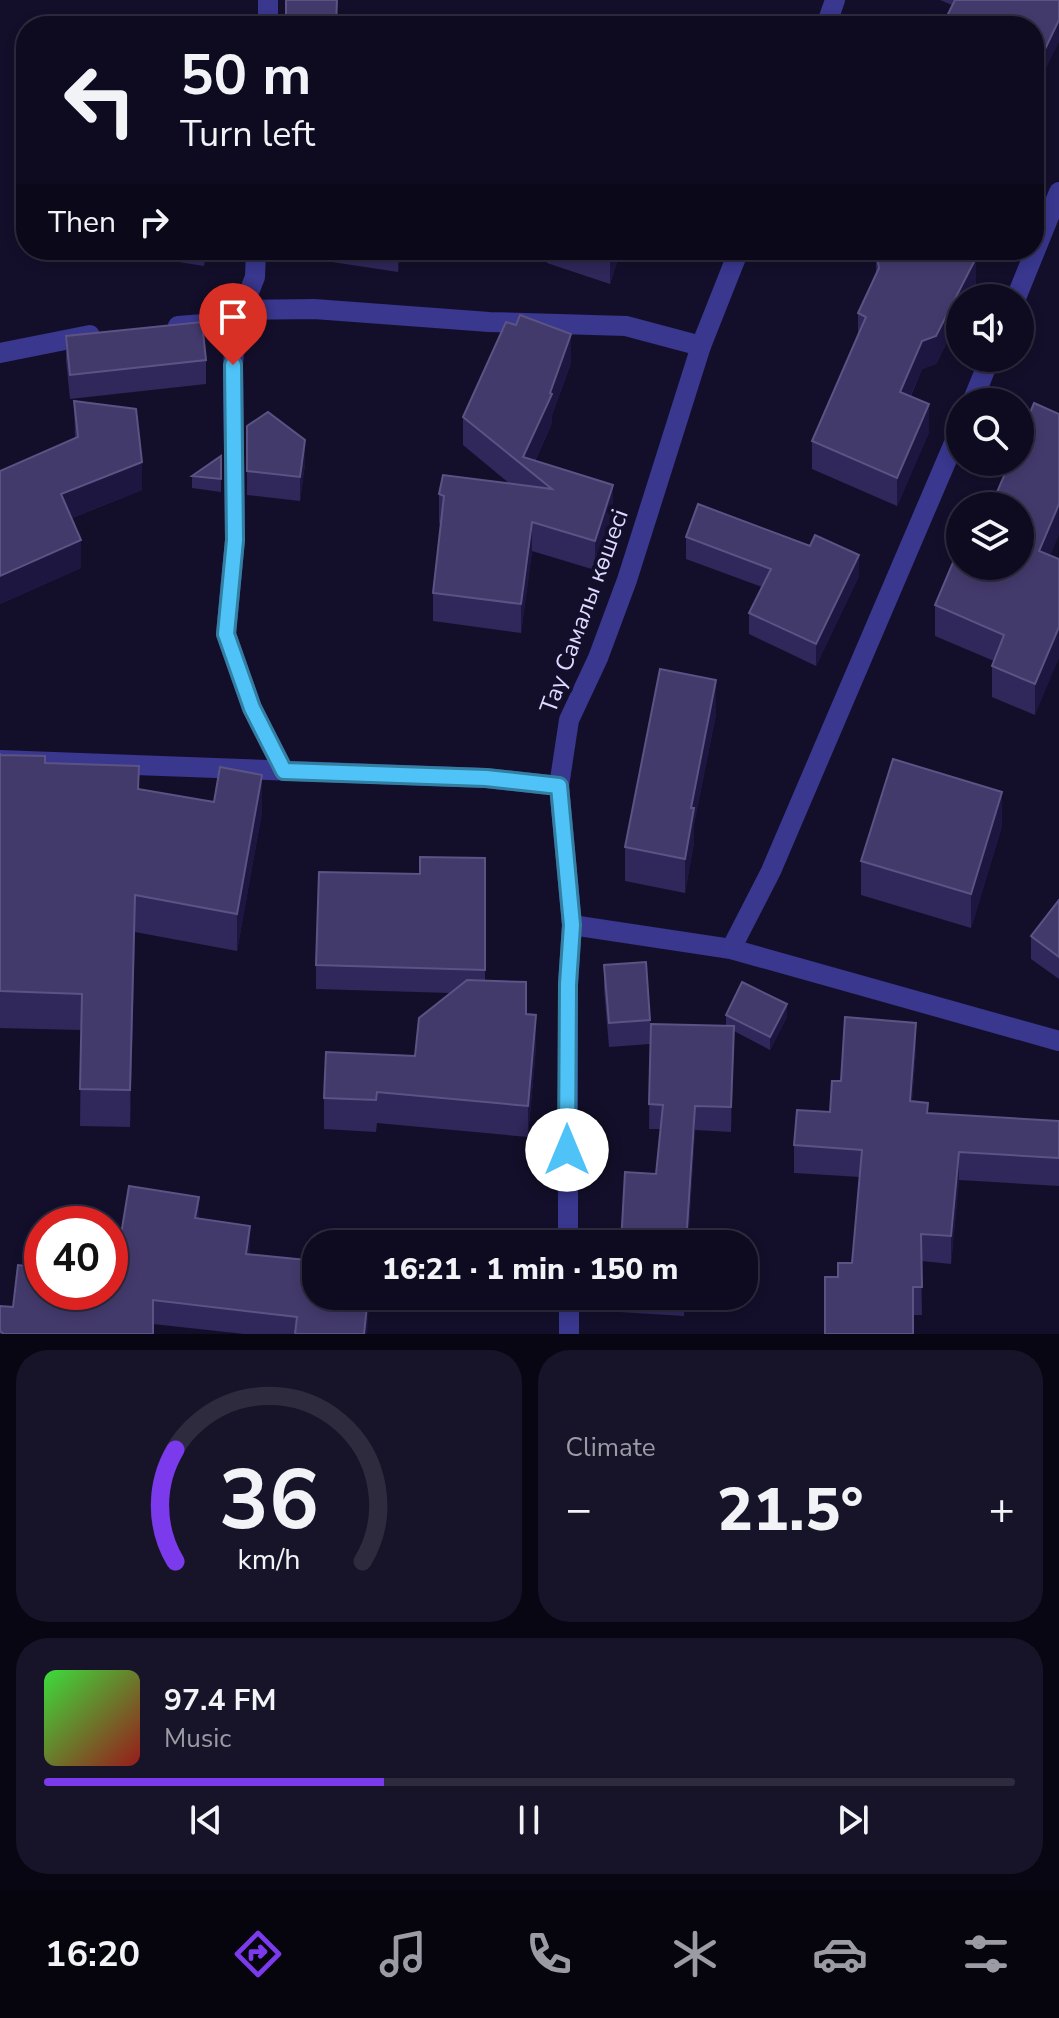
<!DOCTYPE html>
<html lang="en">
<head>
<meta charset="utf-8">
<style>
  body { margin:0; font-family:"Nunito Sans",sans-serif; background:#171429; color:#f1f3f6; height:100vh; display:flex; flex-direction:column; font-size:30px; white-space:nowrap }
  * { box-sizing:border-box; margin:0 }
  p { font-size:26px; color:#9b9ba5 }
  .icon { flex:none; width:44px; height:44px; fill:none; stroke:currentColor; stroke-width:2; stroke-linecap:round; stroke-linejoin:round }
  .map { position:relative; height:1334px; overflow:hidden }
  .sheet { display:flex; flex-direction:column; gap:16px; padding:16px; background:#080612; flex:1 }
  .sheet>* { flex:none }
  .top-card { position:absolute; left:16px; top:16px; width:1028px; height:244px; border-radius:32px; box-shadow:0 4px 12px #0003,0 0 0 2px #2e2b3e; background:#0e0b20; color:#f1f3f6; overflow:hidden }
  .buttons { position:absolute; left:946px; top:284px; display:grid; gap:16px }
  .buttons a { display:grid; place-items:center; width:88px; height:88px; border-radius:50%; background:#0e0b20; box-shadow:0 4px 12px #0003,0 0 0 2px #2e2b3e; font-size:40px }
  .speed { position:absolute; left:24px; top:1206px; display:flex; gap:16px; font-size:40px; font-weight:700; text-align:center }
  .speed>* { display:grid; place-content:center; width:104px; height:104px; border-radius:50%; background:#0e0b20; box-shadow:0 4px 12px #0003,0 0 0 2px #2e2b3e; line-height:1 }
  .speed .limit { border:12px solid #d22; background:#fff; color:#111 }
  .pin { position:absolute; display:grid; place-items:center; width:68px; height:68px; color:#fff; margin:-82px -34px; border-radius:50% 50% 50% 0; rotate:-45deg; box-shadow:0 0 8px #0007 }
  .pin .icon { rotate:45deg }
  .me { position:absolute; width:88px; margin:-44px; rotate:0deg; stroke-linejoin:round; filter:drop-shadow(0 0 6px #0008) }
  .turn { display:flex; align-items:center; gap:28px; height:168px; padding:0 32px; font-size:36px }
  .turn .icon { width:104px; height:104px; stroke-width:2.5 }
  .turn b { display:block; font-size:56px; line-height:68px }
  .then { display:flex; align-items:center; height:76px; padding:0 32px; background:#0003; gap:16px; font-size:30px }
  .big { font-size:60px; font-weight:800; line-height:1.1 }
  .sheet .card { flex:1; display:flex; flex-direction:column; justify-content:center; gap:12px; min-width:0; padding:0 28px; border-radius:32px; background:#171429 }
  .sheet .dial { align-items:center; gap:0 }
  .dial svg { height:208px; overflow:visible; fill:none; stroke:#2e2b3e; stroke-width:7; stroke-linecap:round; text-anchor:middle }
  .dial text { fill:#f1f3f6; stroke:none }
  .song { display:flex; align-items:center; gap:24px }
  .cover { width:96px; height:96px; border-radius:12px; background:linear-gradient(135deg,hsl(120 70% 55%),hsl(0 70% 35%)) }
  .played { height:8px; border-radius:4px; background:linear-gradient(90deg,#7c3aed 35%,#2e2b3e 35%) }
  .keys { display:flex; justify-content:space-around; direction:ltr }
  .heat { display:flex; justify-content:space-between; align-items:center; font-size:44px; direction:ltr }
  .sheet .tiles { flex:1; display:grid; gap:16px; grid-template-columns:1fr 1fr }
  .card:last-child { grid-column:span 2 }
  .trip { position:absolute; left:302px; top:1230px; width:456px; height:80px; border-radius:32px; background:#0e0b20; box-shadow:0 4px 12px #0003,0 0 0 2px #2e2b3e; font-weight:800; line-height:80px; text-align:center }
  .tab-bar { display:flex; height:128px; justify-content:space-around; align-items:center; background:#06040d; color:#9b9ba5 }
  .tab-bar .icon { width:56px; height:56px }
  .tab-bar .active { color:#7c3aed }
  .tab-bar b { font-size:36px; color:#f1f3f6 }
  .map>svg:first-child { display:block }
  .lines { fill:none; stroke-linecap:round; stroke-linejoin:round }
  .minor { stroke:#39378e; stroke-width:20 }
  .wall { fill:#30275a }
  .shaded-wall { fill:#1d1640 }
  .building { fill:#433a6c; stroke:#5b5383; stroke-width:2 }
  .route-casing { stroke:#337fa1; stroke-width:20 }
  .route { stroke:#4fc3f7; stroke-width:14 }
  .labels { text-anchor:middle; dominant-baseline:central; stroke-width:8; stroke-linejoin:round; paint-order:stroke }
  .street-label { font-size:24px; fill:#ddd9ff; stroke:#130f2b }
</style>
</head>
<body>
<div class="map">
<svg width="1059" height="1334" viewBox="0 0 1059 1334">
  <rect width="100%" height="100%" fill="#130f2b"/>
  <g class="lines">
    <!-- minor -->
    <g class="minor">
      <path d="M268 26V0"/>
      <path d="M826 26 835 0"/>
      <path d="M1016 298 1059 192"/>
      <path d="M178 326 204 324 242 310 255 277 256 250"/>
      <path d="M0 353 90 335"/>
      <path d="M972 402 990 358"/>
      <path d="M0 760 486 778 559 786"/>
      <path d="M284 771 252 708 226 634 235 540 233 365 236 325 242 310 314 309 489 322 626 326 701 346"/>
      <path d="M572 925 731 949 1059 1041"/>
      <path d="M731 949 771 871 960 429"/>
      <path d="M568 1244V984L572 925 559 786 569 720 598 658 627 580 701 346 739 250"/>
      <path d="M569 1296V1334"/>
    </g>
  </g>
  <!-- wall -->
  <g class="wall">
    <path d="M940 0H1059L1034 26 952 5Z"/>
    <path d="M108 250H207L204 266 108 251Z"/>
    <path d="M299 250H401L398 272 299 257Z"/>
    <path d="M547 250H621L610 284 547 263Z"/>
    <path d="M876 250 976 286 960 298V317L936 364 922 369 911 396 929 432 897 506 812 469V441L858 335V313L876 274Z"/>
    <path d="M66 336 206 360V384L70 399 66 360Z"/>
    <path d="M571 363 552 415V423L535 461 613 514 595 570 532 551 521 633 433 621V593L441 524 439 523V494L510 484 463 445V417Z"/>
    <path d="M74 401 142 490 72 518 81 568 0 604V471L75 438Z"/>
    <path d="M247 426 305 464 300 501 247 495Z"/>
    <path d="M221 456V492L192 488V476Z"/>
    <path d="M686 537 810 546 859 576 816 666 749 634V613L762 587 686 559Z"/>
    <path d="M1050 556 1035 715 992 697V666L994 661 935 636V605Z"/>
    <path d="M716 714 694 824V842L685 893 625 881V847Z"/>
    <path d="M0 753V755L45 763 139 789 262 812 237 951 135 932 130 1127 80 1126 81 1030 0 1028Z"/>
    <path d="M1002 826 971 928 861 895V861Z"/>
    <path d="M485 858V980L526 1014 536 1047 528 1137 377 1123 376 1132 324 1129V1098L415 1056 450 993 316 989V965L420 874Z"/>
    <path d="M1059 900V979L1031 959V936Z"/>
    <path d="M604 965 650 1020V1044L726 1026V1015L787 1017 770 1050 734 1031 731 1132 695 1130 688 1244H621L656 1174 661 1129H649L650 1044 609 1047 604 989Z"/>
    <path d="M916 1050 912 1101 928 1113 1059 1121V1186L959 1180 951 1264 921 1261 922 1315H913L838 1277 852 1263 860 1177 794 1173V1145L830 1112 841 1081Z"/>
    <path d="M199 1219 250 1249 249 1255 367 1334H244L153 1324V1334H0V1306L13 1307 114 1277Z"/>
    <path d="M619 1296H685L684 1316 619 1312Z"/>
  </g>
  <!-- shaded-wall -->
  <g class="shaded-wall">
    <path d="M1059 20V42L1034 93V72Z"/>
    <path d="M398 250H401L398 272Z"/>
    <path d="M613 250H621L610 284V260Z"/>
    <path d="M976 258V286L970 298H960V317L936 364 922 369 900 420V392L922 341Z"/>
    <path d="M571 334V363L552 415V423L530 471 523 457 550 393Z"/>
    <path d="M929 404V432L897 506V478Z"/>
    <path d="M305 440V464L300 501V477Z"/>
    <path d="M142 462V490L61 522V494Z"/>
    <path d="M613 485V514L595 570V541Z"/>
    <path d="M1059 504V535L1039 582V551Z"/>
    <path d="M532 522V551L521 633V604Z"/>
    <path d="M81 540V568L0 604V576Z"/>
    <path d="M859 555V576L816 666V644Z"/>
    <path d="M1059 627V658L1035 715V684Z"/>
    <path d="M716 680V714L694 824V842L685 893V859L691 808Z"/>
    <path d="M262 775V812L237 951V914Z"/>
    <path d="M1002 792V826L971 928V894Z"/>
    <path d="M135 895V932L130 1127V1090Z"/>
    <path d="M787 1004V1017L770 1050V1037Z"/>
    <path d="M536 1015V1047L528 1137V1106Z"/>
    <path d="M916 1023V1050L910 1129V1101Z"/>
    <path d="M734 1026V1050L731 1132V1107Z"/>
    <path d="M695 1106V1130L688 1244H686Z"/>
    <path d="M959 1152V1180L951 1264V1236Z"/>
    <path d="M199 1197V1220L195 1218Z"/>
    <path d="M250 1226V1249L246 1277V1254Z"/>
    <path d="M368 1296H370L367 1334H364Z"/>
  </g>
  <!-- building -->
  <g class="building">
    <path d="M286 0H337L336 26H286Z"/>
    <path d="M955 0H1059V20L1034 72V26H942Z"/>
    <path d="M581 250H613L610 260Z"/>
    <path d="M876 250H960L976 258 936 336 922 341 900 392 929 404 897 478 812 441 866 317 858 313 879 268Z"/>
    <path d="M520 315 571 334 550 393 552 394 523 457 613 485 595 541 532 522 521 604 433 593 444 496 439 494 443 475 552 489 463 417 506 322 516 325Z"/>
    <path d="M202 322 206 360 70 375 66 336Z"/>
    <path d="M74 401 136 409 142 462 61 494 81 540 0 576V471L78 437Z"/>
    <path d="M1034 403 1059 414V504L1039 551 1059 559V627L1035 684 992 666 1004 635 935 605 960 546V566H1020V506H991L1010 462H1020V437Z"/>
    <path d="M268 412 305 440 300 477 247 471V426Z"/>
    <path d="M221 456V479L192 476Z"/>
    <path d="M698 504 810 546 815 535 859 555 816 644 749 613 771 569 686 537Z"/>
    <path d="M660 669 716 680 691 808H694L685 859 625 847Z"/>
    <path d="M0 753V755L45 756V763L139 766 138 789 214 802 220 767 262 775 237 914 135 895 130 1090 80 1089 82 994 0 991Z"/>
    <path d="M893 759 1002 792 971 894 861 861Z"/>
    <path d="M420 857 485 858V970L316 965 319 872 420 874Z"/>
    <path d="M1059 900V957L1031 936Z"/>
    <path d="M646 962 650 1020 609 1023 604 965Z"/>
    <path d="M467 980 526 982V1014L536 1015 528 1106 377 1092 376 1100 324 1098 326 1052 415 1056 419 1018Z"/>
    <path d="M742 982 787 1004 770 1037 726 1015Z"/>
    <path d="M845 1017 916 1023 910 1101 928 1103 927 1113 1059 1121V1158L959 1152 951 1236 921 1234 922 1287H913V1334H825V1277H838V1263H852L862 1150 794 1145 797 1110 830 1112 832 1081H841Z"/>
    <path d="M651 1024 734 1026 731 1107 695 1106 686 1244H621L625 1172 656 1174 663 1105 649 1104Z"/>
    <path d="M129 1186 199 1197 195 1218 250 1226 246 1254 316 1261V1296H368L364 1334H295L297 1317 153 1300V1334H4L0 1331V1306L13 1307 18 1265 42 1268V1292H110V1277H114Z"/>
  </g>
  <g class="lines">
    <!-- route casing -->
    <g class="route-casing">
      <path id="route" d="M233 365 235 540 226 634 252 708 284 771 486 778 559 786 572 925 568 984 567 1150"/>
    </g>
    <!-- route -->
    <use href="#route" class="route"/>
  </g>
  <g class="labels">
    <!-- street labels -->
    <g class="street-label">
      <text transform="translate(584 611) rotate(-70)">Тау Самалы көшесі</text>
    </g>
  </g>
</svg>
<div class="buttons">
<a><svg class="icon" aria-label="sound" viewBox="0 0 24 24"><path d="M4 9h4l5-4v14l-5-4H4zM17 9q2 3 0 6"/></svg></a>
<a><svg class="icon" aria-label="search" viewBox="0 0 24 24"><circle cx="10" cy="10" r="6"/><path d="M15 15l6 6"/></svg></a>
<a><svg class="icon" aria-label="layers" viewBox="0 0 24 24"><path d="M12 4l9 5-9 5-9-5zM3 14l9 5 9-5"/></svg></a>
</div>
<div class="speed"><div class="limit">40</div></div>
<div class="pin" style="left:233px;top:365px;background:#d93025"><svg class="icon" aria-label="arrive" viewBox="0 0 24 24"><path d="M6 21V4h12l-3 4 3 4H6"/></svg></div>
<svg class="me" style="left:567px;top:1150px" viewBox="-20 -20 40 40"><circle r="19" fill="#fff"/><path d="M0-13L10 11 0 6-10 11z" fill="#4fc3f7"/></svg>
<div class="trip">16:21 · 1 min · 150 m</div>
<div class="top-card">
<div class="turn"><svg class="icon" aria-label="left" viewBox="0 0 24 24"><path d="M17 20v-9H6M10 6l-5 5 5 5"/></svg><div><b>50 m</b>Turn left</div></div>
<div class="then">Then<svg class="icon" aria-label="right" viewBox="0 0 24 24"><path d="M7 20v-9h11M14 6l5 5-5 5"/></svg></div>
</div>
</div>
<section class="sheet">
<div class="tiles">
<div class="card dial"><svg viewBox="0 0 100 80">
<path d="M14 69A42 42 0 1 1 86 69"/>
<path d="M14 69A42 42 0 0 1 14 26" stroke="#7c3aed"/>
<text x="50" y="56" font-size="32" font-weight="700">36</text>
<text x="50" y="72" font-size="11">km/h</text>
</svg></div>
<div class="card"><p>Climate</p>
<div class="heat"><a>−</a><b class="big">21.5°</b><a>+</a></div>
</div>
<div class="card">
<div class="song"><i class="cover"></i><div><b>97.4 FM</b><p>Music</p></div></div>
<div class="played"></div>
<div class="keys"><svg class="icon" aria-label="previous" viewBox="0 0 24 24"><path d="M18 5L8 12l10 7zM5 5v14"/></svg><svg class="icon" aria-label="pause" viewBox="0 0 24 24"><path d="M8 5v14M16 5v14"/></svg><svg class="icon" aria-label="next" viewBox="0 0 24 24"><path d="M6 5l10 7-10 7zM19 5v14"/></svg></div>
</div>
</div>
</section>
<nav class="tab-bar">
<b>16:20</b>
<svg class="icon active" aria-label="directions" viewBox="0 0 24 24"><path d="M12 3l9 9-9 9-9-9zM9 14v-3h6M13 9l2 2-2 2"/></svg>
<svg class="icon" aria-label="music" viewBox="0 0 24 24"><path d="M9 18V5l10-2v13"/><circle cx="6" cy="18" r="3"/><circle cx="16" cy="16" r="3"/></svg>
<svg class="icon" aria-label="phone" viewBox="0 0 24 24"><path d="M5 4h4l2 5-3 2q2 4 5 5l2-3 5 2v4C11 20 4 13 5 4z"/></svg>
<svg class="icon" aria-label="climate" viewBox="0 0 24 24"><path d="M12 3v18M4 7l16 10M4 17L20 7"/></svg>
<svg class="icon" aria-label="car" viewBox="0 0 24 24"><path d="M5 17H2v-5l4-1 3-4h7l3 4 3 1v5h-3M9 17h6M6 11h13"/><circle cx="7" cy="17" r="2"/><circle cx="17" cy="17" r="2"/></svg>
<svg class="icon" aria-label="filters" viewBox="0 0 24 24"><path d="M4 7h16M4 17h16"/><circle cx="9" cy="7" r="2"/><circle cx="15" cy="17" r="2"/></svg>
</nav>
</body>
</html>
